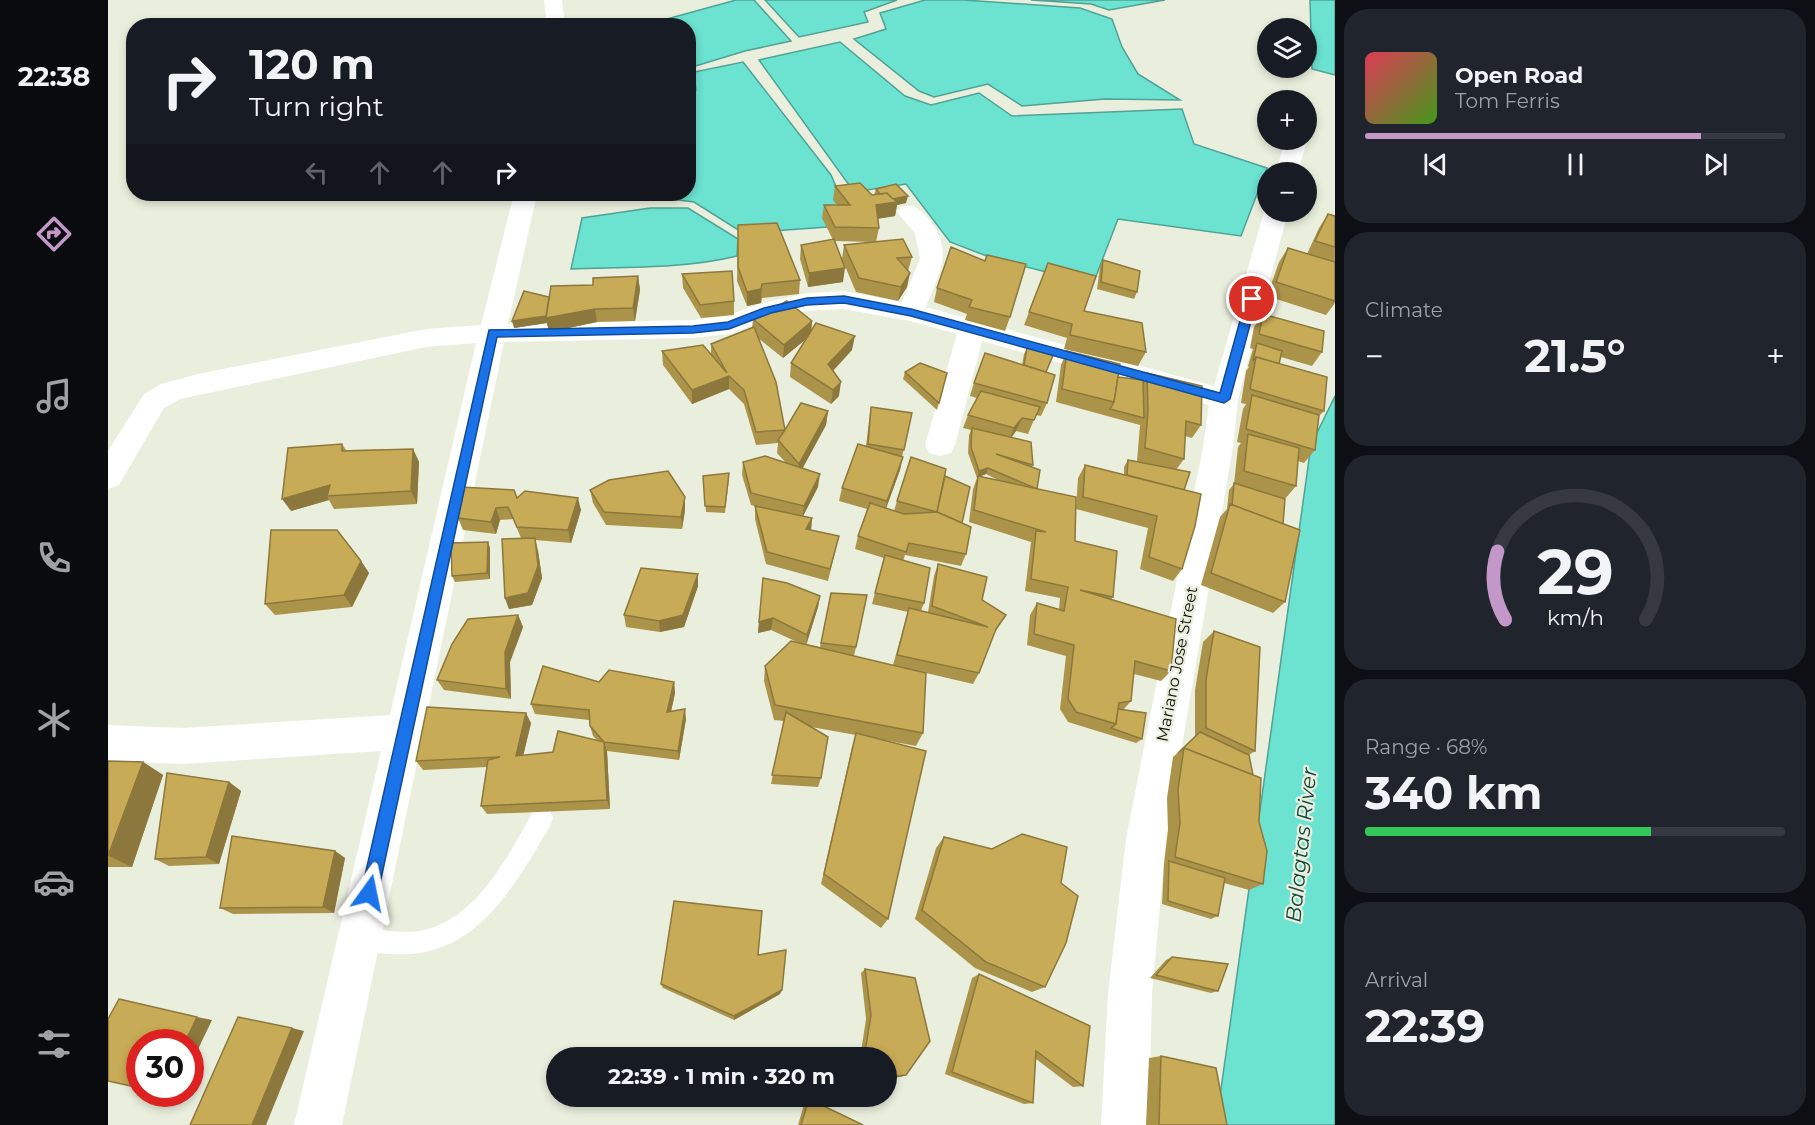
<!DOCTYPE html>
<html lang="en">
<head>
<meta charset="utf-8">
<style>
  body { margin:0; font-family:Montserrat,sans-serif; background:#20242c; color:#f1f3f6; height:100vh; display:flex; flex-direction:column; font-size:22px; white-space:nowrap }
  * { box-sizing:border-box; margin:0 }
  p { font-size:20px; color:#9ea1a6 }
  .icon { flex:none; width:33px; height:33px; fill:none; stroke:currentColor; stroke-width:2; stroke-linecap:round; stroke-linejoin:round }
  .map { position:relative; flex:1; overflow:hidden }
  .sheet { display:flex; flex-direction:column; gap:9px; padding:9px; background:#0d0f14; width:480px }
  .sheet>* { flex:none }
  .hud { position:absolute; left:18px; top:18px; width:570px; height:183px; border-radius:24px; box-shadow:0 3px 9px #0003; background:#171b24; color:#f1f3f6; overflow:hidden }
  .tools { position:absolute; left:1149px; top:18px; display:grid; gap:12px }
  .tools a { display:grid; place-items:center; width:60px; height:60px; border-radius:50%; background:#171b24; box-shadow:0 3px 9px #0003; font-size:30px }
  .speed { position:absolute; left:18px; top:1029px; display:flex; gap:12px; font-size:30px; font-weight:700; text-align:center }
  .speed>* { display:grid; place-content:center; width:78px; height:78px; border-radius:50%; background:#171b24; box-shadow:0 3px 9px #0003; line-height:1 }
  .speed .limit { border:9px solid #d22; background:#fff; color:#111 }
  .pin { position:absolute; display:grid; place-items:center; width:51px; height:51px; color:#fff; margin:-26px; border:3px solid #fff; border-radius:50%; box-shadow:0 2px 6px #0007 }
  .me { position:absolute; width:66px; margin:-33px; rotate:12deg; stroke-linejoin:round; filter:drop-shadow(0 0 4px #0008) }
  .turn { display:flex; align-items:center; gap:21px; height:126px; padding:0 24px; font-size:27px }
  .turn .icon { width:78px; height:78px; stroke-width:2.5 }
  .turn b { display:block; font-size:42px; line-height:51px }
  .lanes { display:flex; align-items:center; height:57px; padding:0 24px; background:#0003; justify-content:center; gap:30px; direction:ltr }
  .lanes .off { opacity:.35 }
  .big { font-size:45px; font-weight:700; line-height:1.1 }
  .sheet .card { flex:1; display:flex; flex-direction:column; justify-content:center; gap:9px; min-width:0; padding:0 21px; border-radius:24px; background:#20242c }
  .sheet .dial { align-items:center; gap:0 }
  .dial svg { height:156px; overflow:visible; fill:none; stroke:#363941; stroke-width:7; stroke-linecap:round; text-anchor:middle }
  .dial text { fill:#f1f3f6; stroke:none }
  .song { display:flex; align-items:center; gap:18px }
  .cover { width:72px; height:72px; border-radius:9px; background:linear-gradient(135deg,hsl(350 70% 55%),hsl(100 70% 35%)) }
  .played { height:6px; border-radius:3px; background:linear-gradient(90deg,#c397c7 80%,#363941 80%) }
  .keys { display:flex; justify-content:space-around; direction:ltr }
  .heat { display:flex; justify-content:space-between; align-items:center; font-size:33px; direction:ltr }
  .charge { height:9px; border-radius:4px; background:linear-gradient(90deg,#34c759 68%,#363941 0) }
  .trip { position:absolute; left:438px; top:1047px; width:351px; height:60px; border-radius:30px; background:#171b24; box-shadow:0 3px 9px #0003; font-weight:700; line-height:60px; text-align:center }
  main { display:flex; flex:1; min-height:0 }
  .tabs { display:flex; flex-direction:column; width:108px; justify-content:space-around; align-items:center; background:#090b0e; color:#9ea1a6 }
  .tabs .icon { width:42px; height:42px }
  .tabs .current { color:#c397c7 }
  .tabs b { font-size:27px; color:#f1f3f6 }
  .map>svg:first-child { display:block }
  .water { fill:#6ce2d1; stroke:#4fa295; stroke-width:1.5 }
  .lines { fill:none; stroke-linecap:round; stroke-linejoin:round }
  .service { fill:#fff; fill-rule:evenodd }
  .minor { fill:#fff; fill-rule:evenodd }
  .wall { fill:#ac934a; fill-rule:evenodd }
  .shaded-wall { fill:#8c783c }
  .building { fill:#c8ab56; stroke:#8c783c; stroke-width:1.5 }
  .route { fill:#1a73e8; stroke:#114b97; stroke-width:1.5 }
  .labels { text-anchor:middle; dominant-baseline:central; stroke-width:4.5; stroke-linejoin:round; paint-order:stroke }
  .street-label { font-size:16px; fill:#0c0e08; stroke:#eaefdd }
  .near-water-label { font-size:21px; font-style:italic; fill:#124740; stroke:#eaefdd }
</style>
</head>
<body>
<main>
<nav class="tabs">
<b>22:38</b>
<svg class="icon current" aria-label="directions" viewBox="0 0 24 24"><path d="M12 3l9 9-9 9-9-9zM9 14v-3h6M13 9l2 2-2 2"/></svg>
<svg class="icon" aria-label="music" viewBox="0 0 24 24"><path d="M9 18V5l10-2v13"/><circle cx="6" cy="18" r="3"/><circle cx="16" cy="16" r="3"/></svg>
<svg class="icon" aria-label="phone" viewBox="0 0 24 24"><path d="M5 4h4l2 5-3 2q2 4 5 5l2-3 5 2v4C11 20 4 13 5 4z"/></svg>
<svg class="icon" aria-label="climate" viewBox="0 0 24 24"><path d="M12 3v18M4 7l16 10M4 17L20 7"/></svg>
<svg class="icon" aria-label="car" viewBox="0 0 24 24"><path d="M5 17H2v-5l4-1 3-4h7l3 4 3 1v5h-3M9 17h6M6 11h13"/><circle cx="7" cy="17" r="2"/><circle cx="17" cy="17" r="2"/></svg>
<svg class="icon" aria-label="filters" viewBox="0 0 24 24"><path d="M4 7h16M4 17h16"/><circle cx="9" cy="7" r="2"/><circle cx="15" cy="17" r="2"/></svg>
</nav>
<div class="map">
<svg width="1227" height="1125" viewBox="0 0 1227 1125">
  <rect width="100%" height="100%" fill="#eaefdd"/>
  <!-- water -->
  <g class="water">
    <path d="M628 0H646L683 41 637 51 581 68 580 26 537 25Z"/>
    <path d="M657 0H789L756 12 760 22 691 37Z"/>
    <path d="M817 0H856L972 8 1004 19 1014 47 1030 74 1072 100 997 99 914 106 880 84 826 97 811 91 746 39 778 29 772 13Z"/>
    <path d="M923 0H1057L1001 10 983 4Z"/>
    <path d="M1202 0H1227V75L1204 69Z"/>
    <path d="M732 42 797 96 823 105 871 93 904 116 1074 109 1086 144 1159 168 1133 236 1010 219 985 284 884 258 842 242 798 184 746 192 651 60Z"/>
    <path d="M635 62 723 175 730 191 733 226 635 233 586 202 563 199 561 194H580V111L588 90 586 72Z"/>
    <path d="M542 208H580L630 239 629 256C576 269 517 267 463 269L474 218Z"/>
    <path d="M1227 396V1125H1108L1203 445Z"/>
  </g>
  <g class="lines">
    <!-- service -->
    <path class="service" d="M434 807 442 810 445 818 442 826C405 888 367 960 284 954 270 953 255 953 243 947L239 939 243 931 251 927C271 929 296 935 316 930 370 918 401 854 426 810Z"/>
    <!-- minor -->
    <g class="minor">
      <path d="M436 0H454L457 26H439Z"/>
      <path d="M1198 139 1199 140 1190 172H1168L1177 140Z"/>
      <path d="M406 194H429L400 324 585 320 618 316 651 304 699 293 736 291 794 302 812 259 807 233 789 212 793 207C804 204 809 207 817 215 848 249 832 270 818 307L1106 386 1156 212 1160 207V212H1180L1130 399 1125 447 1058 839 1044 994 1041 1125H993L1000 994 1018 839 1095 447 1101 405 874 341 847 445 843 453 832 456 821 453 817 445 849 334 802 321 736 309 699 311 666 317 622 334 585 338 396 342 234 1125H186L273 751 75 764 0 761V725L75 728 282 715 368 343 318 347 72 399 56 408 11 485 0 489V451L36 394 53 384 90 374 318 329 373 325Z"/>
    </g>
  </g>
  <!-- wall -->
  <g class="wall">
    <path d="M727 186 764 195H766L768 189 798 203 789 205 787 216 770 219 771 228 768 242 804 257 800 271 799 287 790 301 748 292 734 259 736 245 764 242 727 241 735 282 700 287 692 259 693 245 725 240 714 218 716 205H729L725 200Z"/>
    <path d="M1220 214 1227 216V303L1218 315 1159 296 1171 262 1180 248 1199 254 1211 228Z"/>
    <path d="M630 225 692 280 691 294 654 298 653 303 639 306 629 281Z"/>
    <path d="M843 247 902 317 897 331 857 320 859 314 826 302 829 288Z"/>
    <path d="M995 260 1029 292 1026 299 989 289 992 267Z"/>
    <path d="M940 263 976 311 1038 352 1030 366 956 349 959 338 916 325Z"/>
    <path d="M574 274 626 301V315L593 318 575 288Z"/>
    <path d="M530 276 532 290 527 321 489 322 441 332 439 323 406 328 441 297 485 285Z"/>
    <path d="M1155 314 1214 352 1204 366 1173 357 1171 364 1216 411 1211 416 1207 450 1196 463 1190 461 1188 486 1177 499 1175 524 1177 602 1165 613 1093 585 1112 517 1119 509 1121 490 1126 484 1130 447 1133 443 1129 442 1135 409 1138 404 1133 403 1138 371 1141 367 1140 366 1145 349 1142 348 1146 327Z"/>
    <path d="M645 319 704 321 703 330 744 350 725 371 731 396 723 404 682 377 683 363 698 339 675 358 650 338 677 430 720 411 718 425 694 468 710 487 695 516 704 518 703 530 731 536 720 581 658 564 647 519V506L643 505 634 475 635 462 678 463 669 453 670 443 648 445 636 404 621 389 584 404 555 365 554 351 603 354V344L644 328Z"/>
    <path d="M919 348 938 372 939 403 933 416 928 415 920 434 908 431 903 438 925 465 924 467 929 489 1005 597 1003 600 1063 671 1053 681 1026 674 1023 701 1016 709 1034 739 1028 743 960 722 952 709 958 656 919 645 922 615 929 603 951 609 952 598 917 591 923 542 861 522 865 489 869 478 860 453 861 435 863 430 855 428 860 415 869 398 862 396 866 383 914 365 916 354ZM878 474 892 481 872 476Z"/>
    <path d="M959 351 1010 377 1035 380 1039 373 1093 425 1084 438 1077 436 1076 459 1068 470 1076 490 1074 569 1065 581 1032 569 1040 528 968 509 970 478 977 465 1016 475V467L1020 460 1029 461 1032 425 948 402 953 365Z"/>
    <path d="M797 372 839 373 829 410 795 379Z"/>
    <path d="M763 407 804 413 794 457 792 470 778 508 786 511 789 501 837 476 854 523 858 554 853 566 797 555 795 561 816 603 813 611 820 612 826 576 830 564 874 600 898 615 886 634 871 673 865 684 818 673 815 733 808 746 776 740 780 919 773 928 713 884 744 747 748 735 703 727 713 778 710 787 663 784 676 721 666 720 656 681 657 666 689 642 663 630 650 633 655 578 712 596 710 607 698 644 712 647 723 593 748 647 746 656 785 665 800 612 764 604 776 558 747 549 750 536 759 509 731 501 734 488 758 446 761 421Z"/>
    <path d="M234 444 238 450 305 449 311 462 309 504 226 509 221 500 183 511Z"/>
    <path d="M595 476 621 479 617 513 598 512Z"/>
    <path d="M482 490 577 510 574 529 498 525 485 503Z"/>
    <path d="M409 498 473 510 463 543 427 540 430 551 434 578 424 605 401 609 397 598 413 538 405 519 392 520 388 534 355 530 350 518Z"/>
    <path d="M382 548V579L347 582 344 576Z"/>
    <path d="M253 561 261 573 244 607 167 615 157 604Z"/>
    <path d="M590 574V586L576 627 552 632 518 627 516 615Z"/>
    <path d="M410 615 415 627 402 662 403 699 336 690 329 680Z"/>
    <path d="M1106 631 1147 751 1141 755 1151 822 1155 884 1141 890 1116 883 1110 916 1103 919 1054 904 1056 864 1060 830 1059 798 1065 757 1087 737V690L1095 642Z"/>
    <path d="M491 682H566L567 693 563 711 578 719 571 760 499 751 502 809 379 814 373 806 379 767 315 770 308 761 423 723 415 756 445 752 489 740 485 736 482 726 481 720 427 714 423 704Z"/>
    <path d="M0 761 35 762 55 775 24 867H0Z"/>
    <path d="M121 782 133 791 111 864 61 866 47 859Z"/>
    <path d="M836 837 953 883 937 987 924 992 867 968 807 919 828 848Z"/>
    <path d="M227 851 237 858 226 913 125 914 112 908Z"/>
    <path d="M650 955 672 994 626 1020 555 988 553 984Z"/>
    <path d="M1064 957 1110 991 1103 993 1042 978 1058 960Z"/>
    <path d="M757 969 798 1075 793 1077 778 1078V1058H752L758 1019 753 973Z"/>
    <path d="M871 974 975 1086 965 1087 928 1059 925 1103 916 1104 837 1074 864 978Z"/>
    <path d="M1053 1056 1119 1125H1038L1041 1058Z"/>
    <path d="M701 1099 755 1125H690L697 1101Z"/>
  </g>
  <!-- shaded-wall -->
  <g class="shaded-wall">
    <path d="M800 196 798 203 789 205 787 216 766 219 768 205 778 200Z"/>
    <path d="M737 268 735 282 700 287 701 273Z"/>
    <path d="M802 273 799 287 790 301 793 287Z"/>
    <path d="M530 276 532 290 527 321 525 308Z"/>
    <path d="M654 284 653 303 639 306V292Z"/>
    <path d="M487 309 489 322 441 332 439 323 406 328 404 321Z"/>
    <path d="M704 321 703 335 675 358 676 345Z"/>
    <path d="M747 336 744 350 718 378 720 364Z"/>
    <path d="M621 376V389L584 404V390Z"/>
    <path d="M733 382 731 396 723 404 725 390Z"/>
    <path d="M720 411 718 425 690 477 691 464Z"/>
    <path d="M914 418 908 431 901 441 906 428Z"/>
    <path d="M305 449 311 462 309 504 303 491Z"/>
    <path d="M795 457 792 470 776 514 779 501Z"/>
    <path d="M880 468 878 474 869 478 871 471Z"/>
    <path d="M712 474 710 487 694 518 696 506Z"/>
    <path d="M222 485 219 496 221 500 183 511 174 499Z"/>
    <path d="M577 497V510L574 529 573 517Z"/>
    <path d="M470 498 473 510 463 543 460 530Z"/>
    <path d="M388 508 392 520 388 534 383 522Z"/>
    <path d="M704 518 703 530 698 529Z"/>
    <path d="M427 538 430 551 434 578 424 605 401 609 397 598Z"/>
    <path d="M380 542 382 548V579L379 573Z"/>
    <path d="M253 561 261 573 244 607 236 595Z"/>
    <path d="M590 574V586L576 627 552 632 551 621Z"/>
    <path d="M712 596 710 607 698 646 699 635Z"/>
    <path d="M410 615 415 627 402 662 403 699 398 689 397 652Z"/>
    <path d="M665 618 663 630 650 633 651 622Z"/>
    <path d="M566 682 567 693 561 721 559 712Z"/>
    <path d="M577 709 578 719 571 760 570 751Z"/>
    <path d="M418 713 423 723 413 765 408 756Z"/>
    <path d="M496 742 499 751 502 809 499 800Z"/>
    <path d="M35 762 55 775 24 867 1 856Z"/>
    <path d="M121 782 133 791 111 864 98 857Z"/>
    <path d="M227 851 237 858 226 913 215 907Z"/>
    <path d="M674 990 672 994 626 1020V1016Z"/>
    <path d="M89 1017 104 1020 82 1066V1042H77Z"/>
    <path d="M184 1028 196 1031 158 1125H144Z"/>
  </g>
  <!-- building -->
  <g class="building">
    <path d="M752 183 764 195 779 193 789 202 768 205 771 228 727 227 716 205H742L727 186Z"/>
    <path d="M788 184 800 196 785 199 779 193 772 194 768 189Z"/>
    <path d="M1220 214 1227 216V247L1207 241Z"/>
    <path d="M669 223 692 280 654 284 653 289 639 292 630 267V225Z"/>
    <path d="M726 239 737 268 701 273 693 245Z"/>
    <path d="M795 239 804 257 789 258 802 273 793 287 751 278 736 245Z"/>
    <path d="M843 247 877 261 879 255 918 264 902 317 861 307 864 300 829 288Z"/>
    <path d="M1180 248 1227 262V301L1168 282Z"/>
    <path d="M995 260 1032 271 1029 292 993 282Z"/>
    <path d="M940 263 988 276 976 311 1034 323 1038 352 962 335 964 324 921 312Z"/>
    <path d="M624 271 626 301 592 305 574 274Z"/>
    <path d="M530 276 525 308 487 309 438 318 443 286 485 285V278Z"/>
    <path d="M416 291 441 297 438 316 404 321Z"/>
    <path d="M679 301 704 321 676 345 645 319Z"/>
    <path d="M1155 314 1216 331 1214 352 1151 334Z"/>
    <path d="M708 323 747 336 720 364 733 382 725 390 683 363Z"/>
    <path d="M646 327 668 382 677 430 693 403 720 411 691 464 670 440 677 430 648 432 636 390 621 376 584 390 554 351 595 345 619 373 603 344Z"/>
    <path d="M1149 343 1174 351 1171 364 1148 357 1146 360H1145Z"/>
    <path d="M919 348 946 353 938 372 916 365Z"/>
    <path d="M959 351 1012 364 1006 402 954 389Z"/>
    <path d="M877 353 947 375 939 403 866 383Z"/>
    <path d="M1148 357 1219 377 1216 411 1142 389Z"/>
    <path d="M812 363 839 373 831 403 797 372Z"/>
    <path d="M1039 373 1094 386 1093 425 1078 421 1076 459 1037 448 1040 411Z"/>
    <path d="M1010 377 1035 380 1036 418 1002 409 1006 402Z"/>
    <path d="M873 391 932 407 926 420 914 418 906 428 860 415Z"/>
    <path d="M1144 395 1211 415 1207 450 1138 429Z"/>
    <path d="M763 407 804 413 796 450 760 444Z"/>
    <path d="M864 428 923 442 925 465 888 454 932 470 929 489 880 468 871 471 863 447Z"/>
    <path d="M1140 434 1191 448 1188 486 1136 471Z"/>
    <path d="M234 444V451L305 449 303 491 219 496 222 485 174 499 180 448Z"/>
    <path d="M750 444 795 457 779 501 734 488Z"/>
    <path d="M657 456 712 474 696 506 643 493 635 462Z"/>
    <path d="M803 457 838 469 829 512 789 501Z"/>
    <path d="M1020 460 1082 472 1076 490 1019 475Z"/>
    <path d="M977 465 1093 494 1087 526 1074 569 1041 557 1049 516 975 497Z"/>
    <path d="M560 471 577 497 573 517 496 512 482 490 501 480Z"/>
    <path d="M621 473 617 507 597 506 595 476Z"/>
    <path d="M837 476 862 487 854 523 829 512Z"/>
    <path d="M870 476 968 497 967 541 1009 551 1005 597 972 590 1068 619 1063 671 1027 661 1023 701 1011 703 1008 724 968 712 960 699 966 645 926 634 929 603 956 611 960 587 923 579 928 531 938 532 866 510Z"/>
    <path d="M1126 483 1177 499 1175 524 1124 505Z"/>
    <path d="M353 487 406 490 409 498 417 491 470 498 460 530 409 527 400 507 388 508 383 522 350 518Z"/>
    <path d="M762 503 796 514 829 512 863 527 858 554 801 543 798 552 750 536Z"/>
    <path d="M1122 504 1192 530 1177 602 1103 573Z"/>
    <path d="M647 506 704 518 698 529 731 536 722 569 659 552Z"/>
    <path d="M163 530H229L253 561 236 595 157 604Z"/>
    <path d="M427 538 430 566 420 593 397 598 394 539Z"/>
    <path d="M380 542 379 573 344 576 343 543Z"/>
    <path d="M777 555 822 568 816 603 767 593Z"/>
    <path d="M830 564 879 577 874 600 898 615 888 629 871 673 789 655 801 608 880 627 824 606Z"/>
    <path d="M533 568 590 574 575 615 551 621 516 615Z"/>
    <path d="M655 578 679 583 712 596 699 635 665 618 651 622Z"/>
    <path d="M723 593 759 595 748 647 713 643Z"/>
    <path d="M410 615 397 652 398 689 329 680 344 644 360 619Z"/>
    <path d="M1106 631 1152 647 1147 751 1098 728V680Z"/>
    <path d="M683 641 818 673 815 733 667 705 657 666Z"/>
    <path d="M435 666 491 682 501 670 566 682 559 712 577 709 570 751 496 742 482 726 481 710 423 704Z"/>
    <path d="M319 707 418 713 408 756 445 752 450 731 496 742 499 800 373 806 380 760 392 757 308 761Z"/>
    <path d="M1010 709 1038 713 1034 739 1003 728 1008 724Z"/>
    <path d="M678 712 720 737 713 778 664 775Z"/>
    <path d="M1092 732 1141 755 1145 775 1076 748 1070 753Z"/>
    <path d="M748 733 818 751 780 919 716 874Z"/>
    <path d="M1076 748 1153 778 1151 822 1159 851 1155 884 1067 857 1072 823 1070 789Z"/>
    <path d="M0 761 35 762 0 856Z"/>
    <path d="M59 773 121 782 98 857 47 859Z"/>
    <path d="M914 834 959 847 953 883 970 896 958 943 937 987 878 962 814 910 836 837 884 849Z"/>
    <path d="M124 836 227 851 215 907 112 908Z"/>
    <path d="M1061 861 1117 878 1110 916 1060 901Z"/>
    <path d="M566 901 654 911 650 955 678 950 674 990 626 1016 553 984Z"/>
    <path d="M1064 957 1120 964 1110 991 1048 975Z"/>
    <path d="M757 969 807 978 822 1041 798 1075 778 1077V1058H756L763 1015Z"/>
    <path d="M871 974 982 1026 975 1086 928 1051 925 1103 844 1072Z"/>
    <path d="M11 999 89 1017 77 1042H32V1088L0 1081V1019Z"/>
    <path d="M130 1017 184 1028 144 1125H82Z"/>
    <path d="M1053 1056 1108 1068 1119 1125H1051Z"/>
    <path d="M701 1099 755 1125H693Z"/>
  </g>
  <!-- route -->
  <path class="route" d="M1144 295 1149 299 1122 399 1116 403 803 316 736 303 699 305 663 313 621 329 585 333 389 337 270 893 267 899 261 902 255 899 253 893 381 330 585 326 620 322 656 308 699 298 736 296 803 309 1112 393 1138 299Z"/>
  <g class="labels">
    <!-- street labels -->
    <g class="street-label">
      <text transform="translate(1069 664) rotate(-79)">Mariano Jose Street</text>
    </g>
    <!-- near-water labels -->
    <g class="near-water-label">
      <text transform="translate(1193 845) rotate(-84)">Balagtas River</text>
    </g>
  </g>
</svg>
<div class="tools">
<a><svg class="icon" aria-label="layers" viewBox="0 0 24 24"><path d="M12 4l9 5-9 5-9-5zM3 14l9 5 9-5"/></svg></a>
<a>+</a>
<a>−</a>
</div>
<div class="speed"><div class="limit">30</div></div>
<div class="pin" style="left:1144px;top:299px;background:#d93025"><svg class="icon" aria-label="arrive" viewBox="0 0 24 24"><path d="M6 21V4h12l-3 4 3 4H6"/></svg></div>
<svg class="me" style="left:261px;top:893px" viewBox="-20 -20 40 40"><path d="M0-17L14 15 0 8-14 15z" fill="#1a73e8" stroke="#fff" stroke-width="4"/></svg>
<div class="trip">22:39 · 1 min · 320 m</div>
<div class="hud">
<div class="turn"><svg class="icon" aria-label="right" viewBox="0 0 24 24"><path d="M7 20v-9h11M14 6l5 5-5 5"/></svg><div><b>120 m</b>Turn right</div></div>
<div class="lanes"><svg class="icon off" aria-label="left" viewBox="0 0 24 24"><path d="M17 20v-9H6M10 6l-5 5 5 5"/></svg><svg class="icon off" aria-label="ahead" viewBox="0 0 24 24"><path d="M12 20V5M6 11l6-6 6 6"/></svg><svg class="icon off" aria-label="ahead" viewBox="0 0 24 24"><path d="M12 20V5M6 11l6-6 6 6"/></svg><svg class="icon" aria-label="right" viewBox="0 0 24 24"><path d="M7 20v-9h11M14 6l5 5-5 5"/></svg></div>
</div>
</div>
<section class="sheet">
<div class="card">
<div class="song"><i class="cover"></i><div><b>Open Road</b><p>Tom Ferris</p></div></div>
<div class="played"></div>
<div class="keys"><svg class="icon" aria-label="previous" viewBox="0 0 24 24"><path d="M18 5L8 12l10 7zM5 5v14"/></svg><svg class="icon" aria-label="pause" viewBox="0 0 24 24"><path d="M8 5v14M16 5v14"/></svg><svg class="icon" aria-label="next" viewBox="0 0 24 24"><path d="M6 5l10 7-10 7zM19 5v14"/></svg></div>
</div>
<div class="card"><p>Climate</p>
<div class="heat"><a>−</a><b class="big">21.5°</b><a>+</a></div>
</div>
<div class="card dial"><svg viewBox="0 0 100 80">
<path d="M14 69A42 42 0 1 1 86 69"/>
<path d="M14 69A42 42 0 0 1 10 34" stroke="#c397c7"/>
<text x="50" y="56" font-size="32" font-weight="700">29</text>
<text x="50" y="72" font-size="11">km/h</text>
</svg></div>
<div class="card"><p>Range · 68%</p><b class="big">340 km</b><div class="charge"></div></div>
<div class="card"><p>Arrival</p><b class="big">22:39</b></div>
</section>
</main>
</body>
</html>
